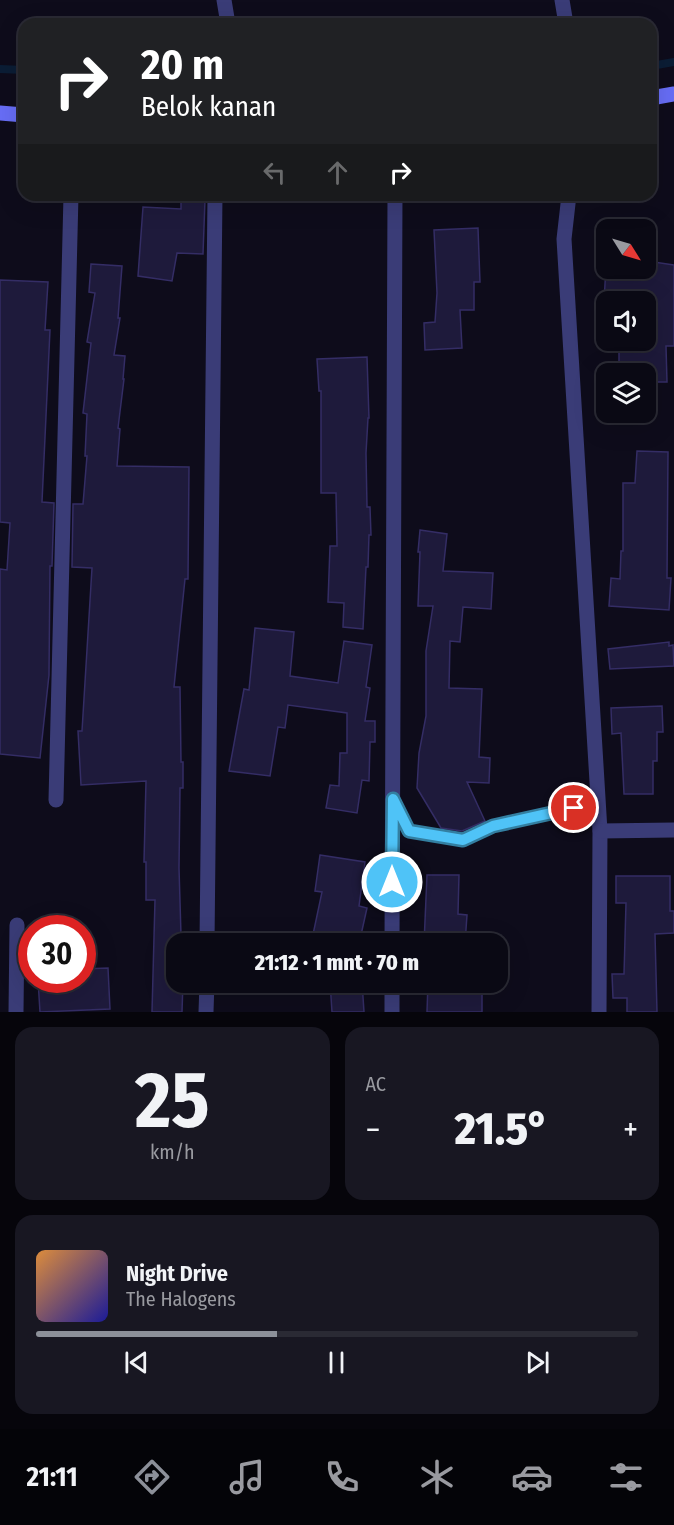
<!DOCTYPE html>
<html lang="id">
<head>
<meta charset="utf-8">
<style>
  body { margin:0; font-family:"Fira Sans Condensed",sans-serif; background:#181722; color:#f1f3f6; height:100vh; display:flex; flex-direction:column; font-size:22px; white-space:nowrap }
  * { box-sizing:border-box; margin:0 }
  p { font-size:20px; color:#999aa0 }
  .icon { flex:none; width:33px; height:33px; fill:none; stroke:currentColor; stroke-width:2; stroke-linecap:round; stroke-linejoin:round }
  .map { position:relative; height:1012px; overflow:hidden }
  .sheet { display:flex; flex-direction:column; gap:15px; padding:15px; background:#06050b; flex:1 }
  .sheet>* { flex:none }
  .banner { position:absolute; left:18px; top:18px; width:639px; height:183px; border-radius:18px; box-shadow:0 6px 24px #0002,0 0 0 2px #2a2a34; background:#202124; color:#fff; overflow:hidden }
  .needle { width:39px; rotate:127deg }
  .tools { position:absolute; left:596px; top:219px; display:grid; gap:12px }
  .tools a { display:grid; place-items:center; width:60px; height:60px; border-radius:12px; background:#0a0914; box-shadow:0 6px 24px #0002,0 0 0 2px #2a2a34; font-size:30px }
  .speed { position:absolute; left:18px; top:915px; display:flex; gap:12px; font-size:30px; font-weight:700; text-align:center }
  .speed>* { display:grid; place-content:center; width:78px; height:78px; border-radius:50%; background:#0a0914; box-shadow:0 6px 24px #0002,0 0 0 2px #2a2a34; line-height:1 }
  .speed .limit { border:9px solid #d22; background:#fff; color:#111 }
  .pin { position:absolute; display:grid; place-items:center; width:51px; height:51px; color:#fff; margin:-26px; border:3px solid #fff; border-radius:50%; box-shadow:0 2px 6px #0007 }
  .me { position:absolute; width:66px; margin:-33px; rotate:0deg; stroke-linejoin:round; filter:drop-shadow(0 0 4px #0008) }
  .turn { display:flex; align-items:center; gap:21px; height:126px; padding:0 24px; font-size:27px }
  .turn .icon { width:78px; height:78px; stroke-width:2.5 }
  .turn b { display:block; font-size:42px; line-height:51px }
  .lanes { display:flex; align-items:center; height:57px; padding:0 24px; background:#0003; justify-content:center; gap:30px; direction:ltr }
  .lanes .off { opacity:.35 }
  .big { font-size:45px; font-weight:800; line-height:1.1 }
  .sheet .card { flex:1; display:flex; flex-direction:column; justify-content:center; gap:9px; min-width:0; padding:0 21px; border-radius:18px; background:#181722 }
  .sheet .dial { align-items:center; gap:0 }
  .dial b { font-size:78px; line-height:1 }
  .song { display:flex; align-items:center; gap:18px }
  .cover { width:72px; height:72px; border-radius:9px; background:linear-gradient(135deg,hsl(30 70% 55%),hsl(240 70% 35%)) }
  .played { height:6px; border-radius:3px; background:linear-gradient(90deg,#8c9099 40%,#2a2a34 40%) }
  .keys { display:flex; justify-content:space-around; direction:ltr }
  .heat { display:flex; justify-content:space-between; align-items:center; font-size:33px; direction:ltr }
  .sheet .tiles { flex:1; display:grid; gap:15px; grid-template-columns:1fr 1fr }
  .card:last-child { grid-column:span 2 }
  .trip { position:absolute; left:166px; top:933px; width:342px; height:60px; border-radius:18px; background:#0a0914; box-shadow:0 6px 24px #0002,0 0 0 2px #2a2a34; font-weight:800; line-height:60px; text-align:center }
  .tabs { display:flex; height:96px; justify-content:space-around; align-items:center; background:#040408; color:#999aa0 }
  .tabs .icon { width:42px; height:42px }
  .tabs .selected { color:#8c9099 }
  .tabs b { font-size:27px; color:#f1f3f6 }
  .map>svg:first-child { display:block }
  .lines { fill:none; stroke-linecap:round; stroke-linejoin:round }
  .stream { stroke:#0b1d35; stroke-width:8 }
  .building { fill:#1e1a3b; stroke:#342d65; stroke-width:1.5 }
  .lane { stroke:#3a3c77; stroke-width:12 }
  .street { stroke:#3a3c77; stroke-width:15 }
  .secondary { stroke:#676df5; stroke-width:15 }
  .route-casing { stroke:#337fa1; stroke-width:15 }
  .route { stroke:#4fc3f7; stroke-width:10 }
</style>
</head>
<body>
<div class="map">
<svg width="674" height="1012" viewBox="0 0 674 1012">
  <rect width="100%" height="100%" fill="#0e0c1b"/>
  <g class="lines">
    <!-- stream -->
    <g class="stream">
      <path d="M651 66 674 62"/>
      <path d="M0 69 24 70"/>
    </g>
  </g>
  <!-- building -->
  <g class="building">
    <path d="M181 199 205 200 203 254 177 253 172 281 138 276 143 207 181 209Z"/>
    <path d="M478 228 480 282H474V310H460L462 348 425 350 424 323 435 322 437 293 434 230Z"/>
    <path d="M647 261 674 265V346H666L667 382H645V374H619V347H606V340H645V302H606V317H603L606 268H646Z"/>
    <path d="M91 264 122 266 118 318H120L114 355 125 356 123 379H124L118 428 120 429 117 466 189 467 188 579H185L174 687H180L181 762H183V788H180L179 868 181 935H185L184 944H177V982H183L182 1012H152L155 900H146V862H144L146 781 81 785 78 731H82L92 568 72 567 73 504H83L87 456H85L87 414 83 413 91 343 87 342 95 293 89 292Z"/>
    <path d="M0 280 48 282 45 330H50L42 502 54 503 52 566H50L49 675 40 758 0 754V569L7 570 10 523 0 522Z"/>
    <path d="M367 357 369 418H368L366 453 367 507H370L371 535H369L368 567H366L363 629 343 627 344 603 328 602 330 546H337L336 493H321V391H319L317 359Z"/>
    <path d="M637 451 668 452 667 578H671L669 610 609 606 611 578 620 579 621 551H623V483H635Z"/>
    <path d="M420 530 447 534 443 571 493 573 491 609 463 607 460 642 450 641 449 688 482 689 479 757 490 758 489 783 467 782 485 821 462 831 441 828 417 788 419 753 426 716V651L433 606H418L420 552H418Z"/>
    <path d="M255 628 294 632 290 676 338 683 344 641 372 645 366 687 370 688 365 721H375V742H370L369 781 362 780 357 813 326 808 330 785 339 786 340 753H347V713L288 705 285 728 278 727 270 776 229 771 244 689 249 690Z"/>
    <path d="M669 642V646L673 645 674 666 610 669 608 649Z"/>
    <path d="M662 706 663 732H657V761H653V794H624L621 733 612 734 611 708Z"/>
    <path d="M320 855 365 862 359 906 367 908 359 944H311L322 892 315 891Z"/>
    <path d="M427 875H459L458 914 467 915 465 944H424Z"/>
    <path d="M616 876H670V911H674V933L655 934 657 1012H627V998H613L612 974H624L626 903H616Z"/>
    <path d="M108 968 110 1009 40 1012 38 980H82V969Z"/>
    <path d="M330 982H362L364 1012H332Z"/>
    <path d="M428 982H482V1012H427Z"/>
  </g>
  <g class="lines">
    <!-- lane -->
    <path class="lane" d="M393 800 409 831 463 840 493 826 574 808"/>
    <!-- street -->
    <g class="street">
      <path d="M224 0 228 24"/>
      <path d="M562 0 566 24"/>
      <path d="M569 195 564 239 600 831 599 1012"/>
      <path d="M56 800 71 195"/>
      <path d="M600 831 674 830"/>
      <path d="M207 944 215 195"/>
      <path d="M392 944 395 195"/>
      <path d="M16 1012 17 925"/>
      <path d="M206 1012 207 982"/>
      <path d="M392 1012V982"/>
    </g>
    <!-- secondary -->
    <g class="secondary">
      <path d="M651 98 674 94"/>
      <path d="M0 113 24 115"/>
    </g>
  </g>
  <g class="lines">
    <!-- route casing -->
    <g class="route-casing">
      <path id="route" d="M392 882 393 799 409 831 463 840 493 826 574 808"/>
    </g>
    <!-- route -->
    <use href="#route" class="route"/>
  </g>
</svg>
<div class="tools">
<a><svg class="needle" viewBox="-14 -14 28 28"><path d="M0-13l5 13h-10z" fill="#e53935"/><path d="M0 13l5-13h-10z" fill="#999aa0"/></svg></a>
<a><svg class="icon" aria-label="sound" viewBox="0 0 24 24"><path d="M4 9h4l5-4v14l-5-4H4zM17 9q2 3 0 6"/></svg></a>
<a><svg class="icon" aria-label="layers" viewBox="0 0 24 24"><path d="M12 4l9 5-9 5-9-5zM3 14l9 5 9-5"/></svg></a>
</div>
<div class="speed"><div class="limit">30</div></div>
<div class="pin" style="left:574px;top:808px;background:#d93025"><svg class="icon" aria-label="arrive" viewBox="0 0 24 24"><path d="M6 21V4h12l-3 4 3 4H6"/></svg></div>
<svg class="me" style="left:392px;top:882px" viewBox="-20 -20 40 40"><circle r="17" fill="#4fc3f7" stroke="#fff" stroke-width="3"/><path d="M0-11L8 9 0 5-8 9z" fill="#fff"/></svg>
<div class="trip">21:12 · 1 mnt · 70 m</div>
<div class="banner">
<div class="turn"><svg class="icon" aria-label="right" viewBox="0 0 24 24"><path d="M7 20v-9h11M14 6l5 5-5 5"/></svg><div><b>20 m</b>Belok kanan</div></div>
<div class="lanes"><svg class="icon off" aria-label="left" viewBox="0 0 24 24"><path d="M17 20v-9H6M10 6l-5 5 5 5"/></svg><svg class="icon off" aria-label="ahead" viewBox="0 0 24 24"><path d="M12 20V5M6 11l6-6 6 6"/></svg><svg class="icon" aria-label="right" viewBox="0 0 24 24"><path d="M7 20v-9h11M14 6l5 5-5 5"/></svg></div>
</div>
</div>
<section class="sheet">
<div class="tiles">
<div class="card dial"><b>25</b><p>km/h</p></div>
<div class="card"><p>AC</p>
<div class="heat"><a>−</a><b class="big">21.5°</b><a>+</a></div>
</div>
<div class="card">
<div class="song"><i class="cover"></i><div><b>Night Drive</b><p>The Halogens</p></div></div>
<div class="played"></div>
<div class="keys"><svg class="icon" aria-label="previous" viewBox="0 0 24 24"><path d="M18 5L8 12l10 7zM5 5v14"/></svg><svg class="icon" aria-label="pause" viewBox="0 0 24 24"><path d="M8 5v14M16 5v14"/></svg><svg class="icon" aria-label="next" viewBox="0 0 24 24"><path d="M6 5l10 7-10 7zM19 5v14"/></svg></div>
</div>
</div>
</section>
<nav class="tabs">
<b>21:11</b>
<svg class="icon selected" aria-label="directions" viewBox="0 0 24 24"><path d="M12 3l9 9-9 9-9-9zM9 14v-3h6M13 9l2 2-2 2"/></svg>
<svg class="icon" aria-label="music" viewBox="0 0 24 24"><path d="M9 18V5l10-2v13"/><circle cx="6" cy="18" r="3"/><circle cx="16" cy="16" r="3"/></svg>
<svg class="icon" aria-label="phone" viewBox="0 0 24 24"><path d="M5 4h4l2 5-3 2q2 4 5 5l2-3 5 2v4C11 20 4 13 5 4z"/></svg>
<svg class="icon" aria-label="climate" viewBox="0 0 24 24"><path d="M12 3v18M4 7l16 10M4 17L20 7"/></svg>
<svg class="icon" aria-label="car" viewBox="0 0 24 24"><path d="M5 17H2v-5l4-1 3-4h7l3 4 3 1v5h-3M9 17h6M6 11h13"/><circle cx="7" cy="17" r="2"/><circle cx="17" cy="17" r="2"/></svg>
<svg class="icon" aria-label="filters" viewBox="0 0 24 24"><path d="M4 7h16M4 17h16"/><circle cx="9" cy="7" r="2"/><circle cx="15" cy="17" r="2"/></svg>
</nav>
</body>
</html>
